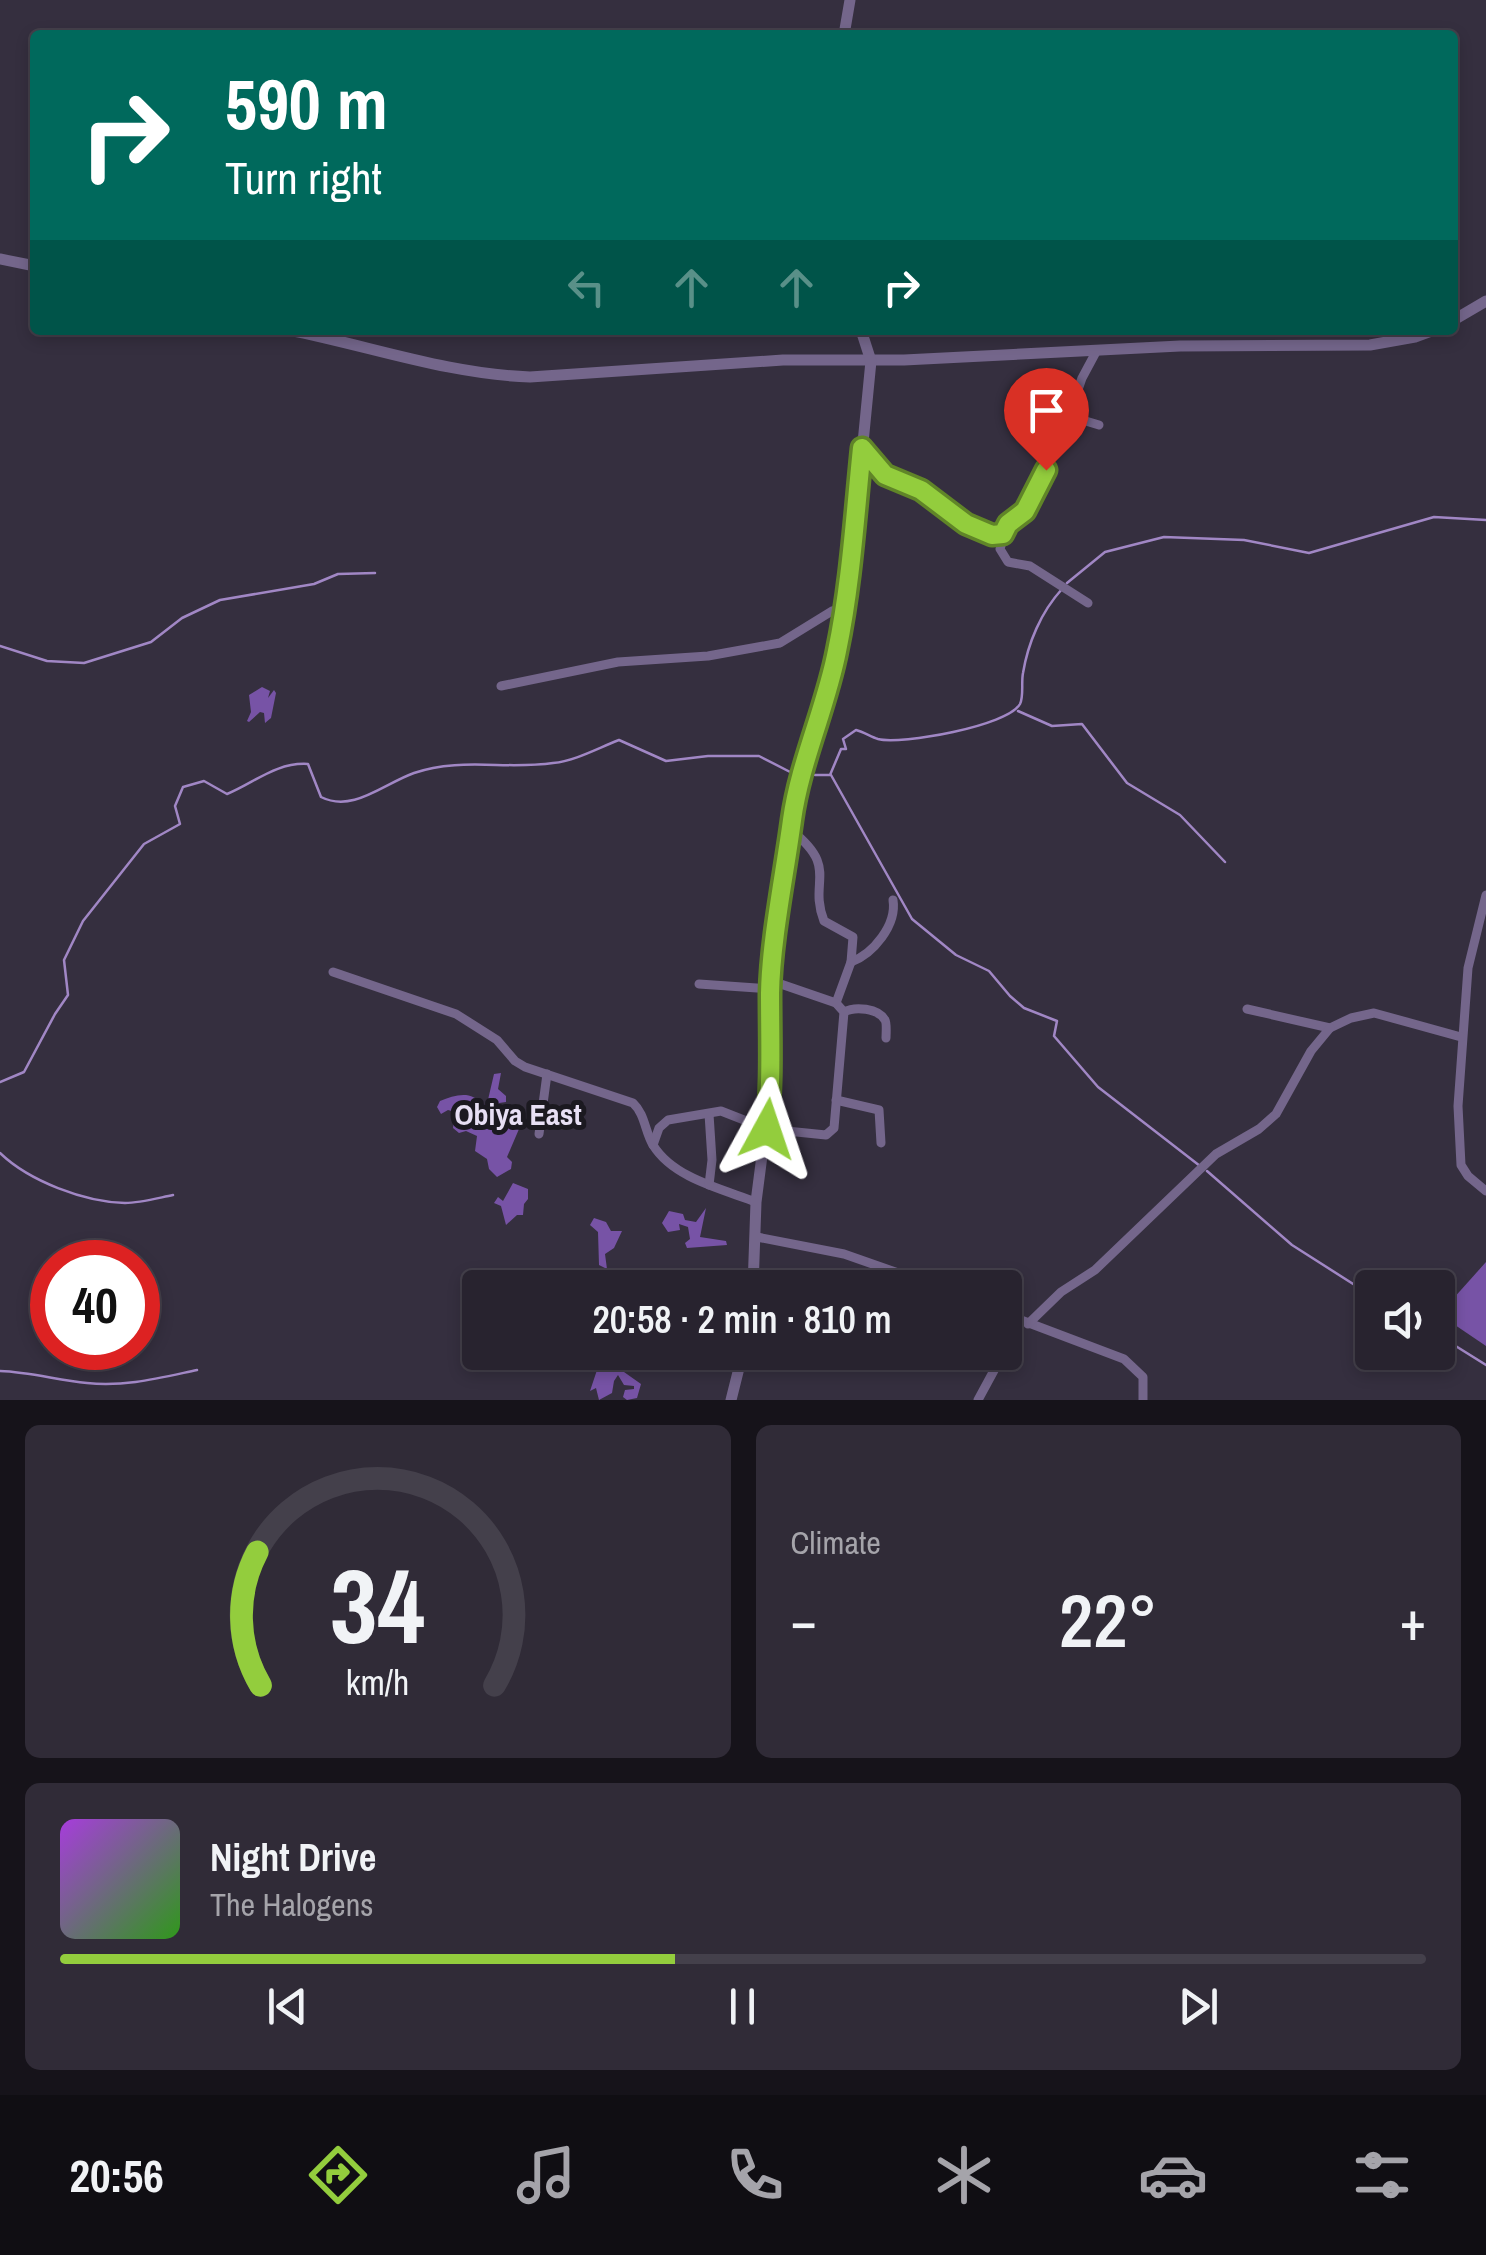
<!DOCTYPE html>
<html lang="en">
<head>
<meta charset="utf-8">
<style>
  body { margin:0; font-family:"Archivo Narrow",sans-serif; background:#302b37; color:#f1f3f6; height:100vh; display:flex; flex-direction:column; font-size:38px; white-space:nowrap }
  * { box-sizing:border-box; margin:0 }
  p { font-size:32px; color:#a5a4aa }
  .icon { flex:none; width:55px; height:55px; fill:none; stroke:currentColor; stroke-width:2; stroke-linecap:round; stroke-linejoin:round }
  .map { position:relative; height:1400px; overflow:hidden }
  .side { display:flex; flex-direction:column; gap:25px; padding:25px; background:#16131a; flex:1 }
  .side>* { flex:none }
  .top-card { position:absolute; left:30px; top:30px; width:1428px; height:305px; border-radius:10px; box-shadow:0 5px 15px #0003,0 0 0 2px #44404b; background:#00695c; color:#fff; overflow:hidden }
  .fabs { position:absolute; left:1355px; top:1270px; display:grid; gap:20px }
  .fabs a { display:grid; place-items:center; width:100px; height:100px; border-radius:10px; background:#28232f; box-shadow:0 5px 15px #0003,0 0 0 2px #44404b; font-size:50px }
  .speed { position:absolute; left:30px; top:1240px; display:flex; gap:20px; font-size:50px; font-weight:700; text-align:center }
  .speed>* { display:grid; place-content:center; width:130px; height:130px; border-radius:50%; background:#28232f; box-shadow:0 5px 15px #0003,0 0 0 2px #44404b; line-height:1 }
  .speed .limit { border:15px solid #d22; background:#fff; color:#111 }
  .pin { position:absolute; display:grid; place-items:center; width:85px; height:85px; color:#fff; margin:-102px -42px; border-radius:50% 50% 50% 0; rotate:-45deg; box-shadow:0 0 10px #0007 }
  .pin .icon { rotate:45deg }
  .me { position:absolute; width:110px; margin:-55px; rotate:5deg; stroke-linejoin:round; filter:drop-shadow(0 0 8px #0008) }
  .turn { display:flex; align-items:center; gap:35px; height:210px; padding:0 30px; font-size:45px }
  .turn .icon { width:130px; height:130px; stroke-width:2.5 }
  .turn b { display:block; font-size:70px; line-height:85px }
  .lanes { display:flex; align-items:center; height:95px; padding:0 30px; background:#0003; justify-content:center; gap:50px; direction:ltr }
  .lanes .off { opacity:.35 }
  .big { font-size:75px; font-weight:600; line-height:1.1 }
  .side .tile { flex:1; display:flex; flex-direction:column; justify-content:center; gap:15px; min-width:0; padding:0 35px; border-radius:15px; background:#302b37 }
  .side .dial { align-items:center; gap:0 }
  .dial svg { height:260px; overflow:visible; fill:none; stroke:#44404b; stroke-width:7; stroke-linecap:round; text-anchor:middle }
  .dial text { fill:#f1f3f6; stroke:none }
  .song { display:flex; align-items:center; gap:30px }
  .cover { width:120px; height:120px; border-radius:15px; background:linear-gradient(135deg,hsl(280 70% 55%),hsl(110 70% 35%)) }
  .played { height:10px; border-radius:5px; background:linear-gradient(90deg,#93cd3d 45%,#44404b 45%) }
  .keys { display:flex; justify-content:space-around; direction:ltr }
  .heat { display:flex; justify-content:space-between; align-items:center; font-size:55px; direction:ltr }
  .side .tiles { flex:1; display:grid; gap:25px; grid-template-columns:1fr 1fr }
  .tile:last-child { grid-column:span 2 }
  .trip { position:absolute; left:462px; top:1270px; width:560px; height:100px; border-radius:10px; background:#28232f; box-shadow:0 5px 15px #0003,0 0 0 2px #44404b; font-weight:600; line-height:100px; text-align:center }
  .tab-bar { display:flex; height:160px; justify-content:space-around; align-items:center; background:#100e13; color:#a5a4aa }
  .tab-bar .icon { width:70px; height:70px }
  .tab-bar .active { color:#93cd3d }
  .tab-bar b { font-size:45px; color:#f1f3f6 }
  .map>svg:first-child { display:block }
  .forest { fill:#7753a6 }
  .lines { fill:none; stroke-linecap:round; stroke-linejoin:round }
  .stream { stroke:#a187c5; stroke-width:2.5 }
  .minor { stroke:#74668b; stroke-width:9 }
  .tertiary { stroke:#74668b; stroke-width:11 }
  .route-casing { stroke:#608528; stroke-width:25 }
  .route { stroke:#93cd3d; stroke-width:18 }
  .labels { text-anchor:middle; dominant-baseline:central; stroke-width:10; stroke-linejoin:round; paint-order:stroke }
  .quarter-label { font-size:30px; font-weight:bold; fill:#e7dff4; stroke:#1b1920 }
</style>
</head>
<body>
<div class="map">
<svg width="1486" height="1400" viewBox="0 0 1486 1400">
  <rect width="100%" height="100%" fill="#352f3f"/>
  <!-- forest -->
  <g class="forest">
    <path d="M262 687 270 691 268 698 274 690 276 693 271 718 265 723 264 713 260 712 249 722 247 721 251 712 249 695Z"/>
    <path d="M501 1073 498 1089 506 1096V1102L499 1103 490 1114 498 1123 509 1121 519 1129 507 1157 512 1162 511 1169 497 1177 489 1169 487 1159 475 1151 477 1136 466 1131 459 1133 453 1128 455 1112 448 1110 441 1114 437 1107 440 1101C455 1095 472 1090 482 1105L487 1104 494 1074Z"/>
    <path d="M513 1183 528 1189V1199L524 1204 523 1215H517L506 1225 501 1206 494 1203 498 1197 503 1201Z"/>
    <path d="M706 1208 700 1237 726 1241 727 1245 687 1248 685 1243 690 1239 688 1227 679 1224 680 1230 668 1232 662 1223 669 1211 683 1214 685 1220 696 1222Z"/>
    <path d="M594 1218 606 1222 611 1231H622L614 1248 605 1254 607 1269 599 1265 598 1232 590 1225Z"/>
    <path d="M1486 1262V1346L1455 1325 1448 1312 1452 1300Z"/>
    <path d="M621 1364 628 1365 624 1372 641 1384 637 1398 627 1400 623 1397 625 1390 634 1389V1386L624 1385 618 1375 614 1381 612 1393 599 1400 596 1388 590 1391 598 1367H609L614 1372Z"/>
  </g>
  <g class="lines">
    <!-- stream -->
    <g class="stream">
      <path d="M1067 583 1105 552 1164 537 1244 540 1309 553 1434 517 1486 520"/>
      <path d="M0 646 47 661 84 663 151 642 182 618 220 600 314 584 338 574 375 573"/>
      <path d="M1018 711 1052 726 1082 724 1127 783 1180 815 1225 862"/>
      <path d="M815 775H830L841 749H846L843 739 856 730C864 732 871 737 878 739 901 745 1008 726 1020 704 1024 696 1021 683 1023 673 1028 643 1041 612 1062 589"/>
      <path d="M831 775 912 919 956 955 989 971 1010 996 1024 1008 1057 1021 1054 1036 1098 1087 1200 1166"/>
      <path d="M0 1082 24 1072 55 1014 68 995 64 960 83 921 144 844 180 824 175 806 183 787 204 781 227 794C254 783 276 762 308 764L321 797C353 813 383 784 414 773 459 757 507 770 553 763 575 761 598 748 619 740L666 761 708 756H759L794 774"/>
      <path d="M0 1153C29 1181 84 1202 125 1203 140 1203 158 1198 173 1195"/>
      <path d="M1207 1171 1292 1245 1372 1296"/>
      <path d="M1438 1335 1486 1365"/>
      <path d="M0 1371C30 1372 57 1380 87 1383 125 1387 159 1378 197 1370"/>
    </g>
    <!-- minor -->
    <g class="minor">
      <path d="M1069 416 1099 425"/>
      <path d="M862 448 885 475 921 490 966 524 992 535 1003 534"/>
      <path d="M1088 603 1030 566 1008 562 1000 549 1008 523 1020 517 1039 486 1069 416 1082 378 1097 350"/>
      <path d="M501 686 618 662 708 656 780 643 832 611 844 609"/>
      <path d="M791 830C840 869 808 880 824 921L853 937 851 962 836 1003"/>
      <path d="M1486 895 1468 968 1458 1106 1461 1165 1468 1176 1486 1191"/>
      <path d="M851 962C873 954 897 925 893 900"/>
      <path d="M333 972 456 1014 497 1040 515 1061 525 1067 633 1103C645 1114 645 1132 653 1145 673 1178 722 1189 756 1202"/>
      <path d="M699 984 770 989"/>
      <path d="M1247 1009 1330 1028 1351 1018 1374 1013 1461 1037"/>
      <path d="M844 1012C855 1006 878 1008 885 1020 887 1023 886 1035 886 1038"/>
      <path d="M836 1100 879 1110 881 1143"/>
      <path d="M709 1114 712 1160 709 1185"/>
      <path d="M539 1134 547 1074"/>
      <path d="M653 1145 659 1128 668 1120 721 1111 767 1129 826 1135 834 1128 844 1012 836 1003 772 981"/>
      <path d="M757 1237 844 1254 941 1288"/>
      <path d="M1005 1314 1124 1359 1143 1377V1400"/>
      <path d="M1028 1324 1061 1292 1095 1270 1216 1154 1259 1129 1276 1114 1311 1051 1330 1028"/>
      <path d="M1005 1351 1022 1321"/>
      <path d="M978 1400 1004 1352"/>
    </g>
    <!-- tertiary -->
    <g class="tertiary">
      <path d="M844 35 850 0"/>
      <path d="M0 259 35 266"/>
      <path d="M1452 321 1486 301"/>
      <path d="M289 330C370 346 447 374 530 377L783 360H904L1180 346 1370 345 1415 337 1434 330"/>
      <path d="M753 1288 756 1202 771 1086 770 989 787 854 802 773 819 725 838 648 850 576 871 361 861 330"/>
      <path d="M731 1400 743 1352"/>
    </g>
  </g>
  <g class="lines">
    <!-- route casing -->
    <g class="route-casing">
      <path id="route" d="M767 1129C772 1083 770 1039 770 993 771 940 785 873 792 820 800 762 826 708 837 651 851 584 855 516 862 448L885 475 921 490 966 524 992 535 1003 534 1008 524 1025 511 1046 470"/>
    </g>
    <!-- route -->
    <use href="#route" class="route"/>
  </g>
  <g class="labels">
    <!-- quarter labels -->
    <g class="quarter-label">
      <text x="518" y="1114">Obiya East</text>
    </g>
  </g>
</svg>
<div class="fabs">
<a><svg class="icon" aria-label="sound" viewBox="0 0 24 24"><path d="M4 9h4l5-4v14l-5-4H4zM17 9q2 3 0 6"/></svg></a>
</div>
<div class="speed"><div class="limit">40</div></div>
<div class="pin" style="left:1046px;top:470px;background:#d93025"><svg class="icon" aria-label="arrive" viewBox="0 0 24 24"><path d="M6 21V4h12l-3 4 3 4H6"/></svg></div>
<svg class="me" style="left:767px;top:1129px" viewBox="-20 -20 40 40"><path d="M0-17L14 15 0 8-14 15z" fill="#93cd3d" stroke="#fff" stroke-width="4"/></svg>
<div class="trip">20:58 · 2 min · 810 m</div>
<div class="top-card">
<div class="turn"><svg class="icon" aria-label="right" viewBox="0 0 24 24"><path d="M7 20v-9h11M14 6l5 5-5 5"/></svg><div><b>590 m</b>Turn right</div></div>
<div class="lanes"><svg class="icon off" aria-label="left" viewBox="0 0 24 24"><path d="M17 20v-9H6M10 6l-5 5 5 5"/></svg><svg class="icon off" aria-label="ahead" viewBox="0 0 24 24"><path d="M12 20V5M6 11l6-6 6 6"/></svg><svg class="icon off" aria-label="ahead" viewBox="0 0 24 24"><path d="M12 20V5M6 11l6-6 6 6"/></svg><svg class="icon" aria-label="right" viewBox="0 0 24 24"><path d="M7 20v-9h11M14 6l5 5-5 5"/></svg></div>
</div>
</div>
<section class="side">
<div class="tiles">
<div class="tile dial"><svg viewBox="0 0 100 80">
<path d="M14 69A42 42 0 1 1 86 69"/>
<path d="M14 69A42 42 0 0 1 13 28" stroke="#93cd3d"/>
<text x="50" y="56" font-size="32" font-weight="700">34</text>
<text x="50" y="72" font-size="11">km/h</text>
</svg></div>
<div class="tile"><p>Climate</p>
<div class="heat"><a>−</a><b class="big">22°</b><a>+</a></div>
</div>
<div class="tile">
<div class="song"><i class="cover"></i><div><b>Night Drive</b><p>The Halogens</p></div></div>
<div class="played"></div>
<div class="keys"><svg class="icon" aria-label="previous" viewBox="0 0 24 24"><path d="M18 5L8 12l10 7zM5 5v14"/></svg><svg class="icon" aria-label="pause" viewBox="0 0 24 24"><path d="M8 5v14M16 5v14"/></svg><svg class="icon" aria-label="next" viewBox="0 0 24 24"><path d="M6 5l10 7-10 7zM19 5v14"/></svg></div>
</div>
</div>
</section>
<nav class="tab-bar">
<b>20:56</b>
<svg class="icon active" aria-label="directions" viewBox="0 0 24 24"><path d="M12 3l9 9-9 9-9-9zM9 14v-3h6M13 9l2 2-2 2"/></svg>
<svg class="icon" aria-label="music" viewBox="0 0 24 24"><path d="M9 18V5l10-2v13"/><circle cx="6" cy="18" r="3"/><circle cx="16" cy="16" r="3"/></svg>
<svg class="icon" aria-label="phone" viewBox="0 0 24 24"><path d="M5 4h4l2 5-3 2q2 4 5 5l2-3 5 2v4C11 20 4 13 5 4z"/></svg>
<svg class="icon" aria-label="climate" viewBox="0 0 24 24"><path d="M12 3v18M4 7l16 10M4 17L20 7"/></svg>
<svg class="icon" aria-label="car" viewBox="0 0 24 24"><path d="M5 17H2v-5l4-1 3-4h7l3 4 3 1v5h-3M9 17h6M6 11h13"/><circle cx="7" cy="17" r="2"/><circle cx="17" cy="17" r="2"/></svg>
<svg class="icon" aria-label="filters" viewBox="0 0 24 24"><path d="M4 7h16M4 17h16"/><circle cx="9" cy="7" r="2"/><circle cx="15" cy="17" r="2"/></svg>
</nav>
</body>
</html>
